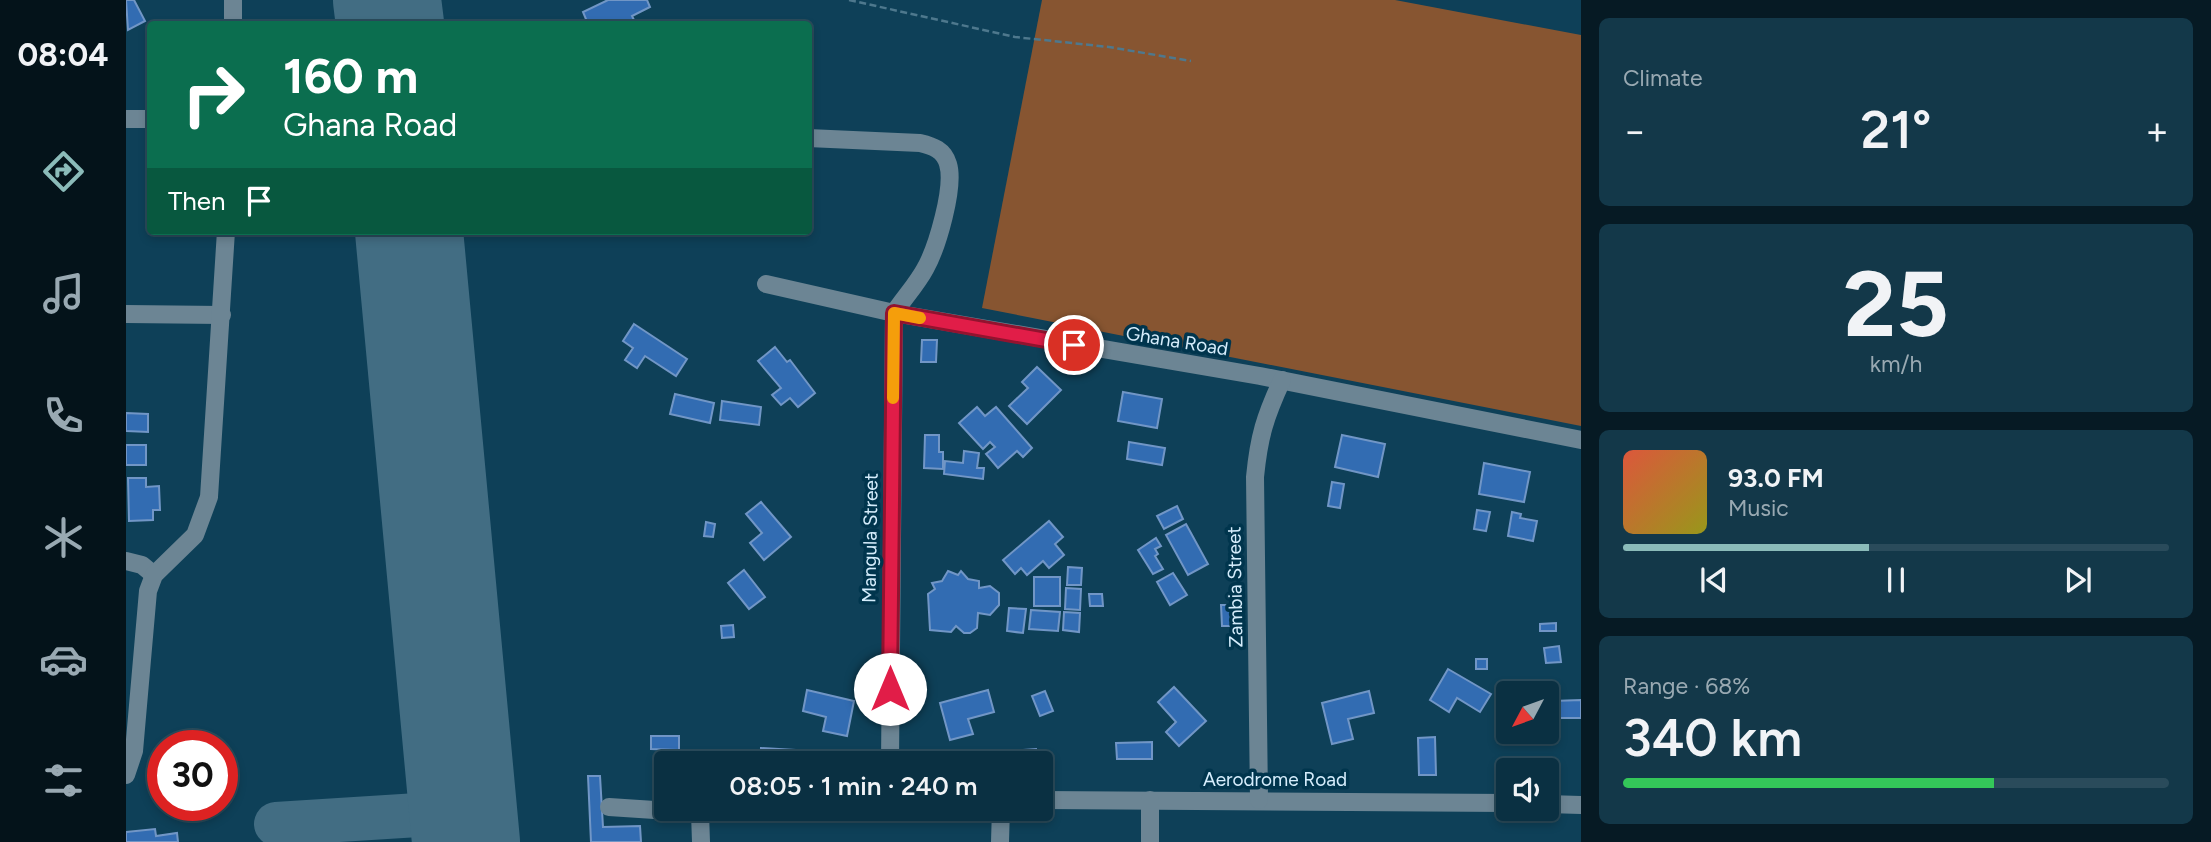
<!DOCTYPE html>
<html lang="en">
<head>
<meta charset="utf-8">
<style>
  body { margin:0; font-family:Figtree,sans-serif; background:#133849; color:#f1f3f6; height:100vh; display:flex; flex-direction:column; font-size:26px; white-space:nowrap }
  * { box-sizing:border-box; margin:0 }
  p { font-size:23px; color:#99a9b2 }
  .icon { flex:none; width:38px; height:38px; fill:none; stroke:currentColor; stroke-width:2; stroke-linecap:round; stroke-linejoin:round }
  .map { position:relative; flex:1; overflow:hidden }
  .sheet { display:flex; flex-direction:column; gap:18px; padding:18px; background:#061a24; width:630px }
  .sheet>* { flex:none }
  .banner { position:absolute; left:21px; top:21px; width:665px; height:214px; border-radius:7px; box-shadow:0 4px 10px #0003,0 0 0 2px #2a4b5b; background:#0b6e4f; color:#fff; overflow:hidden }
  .needle { width:46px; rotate:229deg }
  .fabs { position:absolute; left:1370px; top:681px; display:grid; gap:14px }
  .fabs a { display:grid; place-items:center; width:63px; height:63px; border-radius:7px; background:#0a3042; box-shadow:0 4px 10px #0003,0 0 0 2px #2a4b5b; font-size:35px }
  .speed { position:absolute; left:21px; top:730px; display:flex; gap:14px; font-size:35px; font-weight:700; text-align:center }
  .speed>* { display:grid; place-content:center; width:91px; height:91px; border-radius:50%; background:#0a3042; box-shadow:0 4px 10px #0003,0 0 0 2px #2a4b5b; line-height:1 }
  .speed .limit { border:10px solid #d22; background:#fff; color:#111 }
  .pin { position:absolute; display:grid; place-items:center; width:60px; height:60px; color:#fff; margin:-30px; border:4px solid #fff; border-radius:50%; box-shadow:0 2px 7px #0007 }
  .me { position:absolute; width:77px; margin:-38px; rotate:0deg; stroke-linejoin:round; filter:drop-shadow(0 0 5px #0008) }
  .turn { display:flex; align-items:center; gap:24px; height:147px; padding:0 21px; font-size:32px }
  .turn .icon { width:91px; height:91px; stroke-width:2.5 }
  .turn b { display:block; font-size:49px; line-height:60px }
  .then { display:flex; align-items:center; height:66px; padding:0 21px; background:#0003; gap:14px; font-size:26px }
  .big { font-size:52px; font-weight:600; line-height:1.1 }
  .sheet .widget { flex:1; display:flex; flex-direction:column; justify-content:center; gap:10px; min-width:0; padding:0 24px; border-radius:10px; background:#133849 }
  .sheet .dial { align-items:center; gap:0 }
  .dial b { font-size:91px; line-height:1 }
  .song { display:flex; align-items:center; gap:21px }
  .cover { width:84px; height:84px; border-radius:10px; background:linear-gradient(135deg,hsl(10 70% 55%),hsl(60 70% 35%)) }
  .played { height:7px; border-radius:4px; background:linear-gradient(90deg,#8bbbb9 45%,#2a4b5b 45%) }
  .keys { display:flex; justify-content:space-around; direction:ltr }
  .heat { display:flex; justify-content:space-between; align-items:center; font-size:38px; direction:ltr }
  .charge { height:10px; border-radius:5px; background:linear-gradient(90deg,#34c759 68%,#2a4b5b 0) }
  .trip { position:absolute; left:528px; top:751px; width:399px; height:70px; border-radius:7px; background:#0a3042; box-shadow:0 4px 10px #0003,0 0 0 2px #2a4b5b; font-weight:600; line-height:70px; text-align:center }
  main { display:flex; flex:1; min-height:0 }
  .menu { display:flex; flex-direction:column; width:126px; justify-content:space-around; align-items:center; background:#04131a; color:#99a9b2 }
  .menu .icon { width:49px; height:49px }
  .menu .active { color:#8bbbb9 }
  .menu b { font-size:32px; color:#f1f3f6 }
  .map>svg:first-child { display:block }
  .green { fill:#875531 }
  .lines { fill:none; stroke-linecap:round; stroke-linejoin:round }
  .taxiway { stroke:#426d83; stroke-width:44 }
  .runway { stroke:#426d83; stroke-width:108 }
  .building { fill:#326cb2; stroke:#7196c6; stroke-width:2 }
  .path { stroke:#4e788d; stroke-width:2.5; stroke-dasharray:7 3.5; stroke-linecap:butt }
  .minor { stroke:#6c8594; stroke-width:18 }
  .route-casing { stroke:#92132f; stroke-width:18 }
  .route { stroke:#e11d48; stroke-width:12 }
  .slow { stroke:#f59e0b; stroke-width:12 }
  .labels { text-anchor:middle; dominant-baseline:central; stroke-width:7; stroke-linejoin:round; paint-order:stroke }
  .street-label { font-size:19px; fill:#d5edfc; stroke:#00354d }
</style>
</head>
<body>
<main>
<nav class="menu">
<b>08:04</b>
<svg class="icon active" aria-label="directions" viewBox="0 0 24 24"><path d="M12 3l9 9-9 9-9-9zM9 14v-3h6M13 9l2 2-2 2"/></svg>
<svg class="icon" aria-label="music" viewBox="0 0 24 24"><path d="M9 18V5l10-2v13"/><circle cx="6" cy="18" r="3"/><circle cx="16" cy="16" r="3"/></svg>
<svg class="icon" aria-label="phone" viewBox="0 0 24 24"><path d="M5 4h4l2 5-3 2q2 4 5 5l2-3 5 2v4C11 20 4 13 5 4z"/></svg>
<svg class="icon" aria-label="climate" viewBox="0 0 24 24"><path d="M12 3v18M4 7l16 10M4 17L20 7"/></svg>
<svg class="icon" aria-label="car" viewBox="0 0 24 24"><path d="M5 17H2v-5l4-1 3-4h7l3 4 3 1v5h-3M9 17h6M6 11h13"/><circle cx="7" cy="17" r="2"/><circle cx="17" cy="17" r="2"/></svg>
<svg class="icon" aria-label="filters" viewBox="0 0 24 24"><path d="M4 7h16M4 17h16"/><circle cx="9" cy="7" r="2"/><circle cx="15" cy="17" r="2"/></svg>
</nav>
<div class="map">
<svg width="1455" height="842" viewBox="0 0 1455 842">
  <rect width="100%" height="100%" fill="#0e4058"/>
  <!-- green -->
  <path class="green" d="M916 0H1269L1455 35V426L856 308Z"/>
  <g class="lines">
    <!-- taxiway -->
    <path class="taxiway" d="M150 824 308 814"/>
    <!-- runway -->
    <g class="runway">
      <path d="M261 0 264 24"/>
      <path d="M283 231 340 842"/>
    </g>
  </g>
  <!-- building -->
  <g class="building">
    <path d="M0 0H8L19 21 2 30Z"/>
    <path d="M482 0H521L524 7 506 16 508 20 498 24H462L457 12Z"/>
    <path d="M508 324 561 359 550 376 519 356 511 368 499 360 507 348 497 341Z"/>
    <path d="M796 340H811L810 362H795Z"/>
    <path d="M649 347 661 362 664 360 689 393 672 407 664 398 655 405 646 395 655 388 632 361Z"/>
    <path d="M911 367 935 390 901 424 883 406 902 388 896 382Z"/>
    <path d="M997 392 1036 399 1031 428 992 421Z"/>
    <path d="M549 394 588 403 584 423 544 414Z"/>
    <path d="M596 401 635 407 633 425 594 420Z"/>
    <path d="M851 407 859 416 870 407 906 448 897 457 891 451 872 468 860 454 869 447 864 442 857 449 833 423Z"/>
    <path d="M0 413 22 414V432L0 431Z"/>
    <path d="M799 435H813V452H817V469L798 468Z"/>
    <path d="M1216 435 1259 444 1252 477 1209 467Z"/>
    <path d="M1003 442 1039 448 1036 465 1001 459Z"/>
    <rect x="0" y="445" width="20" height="20"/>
    <path d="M838 451 853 453 851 468H858L857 479 818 474 819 461 837 463Z"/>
    <path d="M1358 463 1404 472 1398 502 1353 494Z"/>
    <path d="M2 478H20V487L33 486 34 510H27V520L3 521Z"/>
    <path d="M1206 482 1218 484 1214 508 1202 506Z"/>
    <path d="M635 502 665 537 638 560 624 543 636 533 620 514Z"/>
    <path d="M1051 506 1057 519 1038 529 1031 516Z"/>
    <path d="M1351 510 1364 512 1360 531 1348 529Z"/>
    <path d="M1386 512 1395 514 1394 518 1411 521 1407 541 1382 536Z"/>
    <path d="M923 521 937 537 929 544 938 555 923 568 917 561 901 575 895 568 889 574 877 560Z"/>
    <path d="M580 522 589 524 587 537 578 536Z"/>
    <path d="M1060 524 1082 564 1062 575 1040 535Z"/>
    <path d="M1030 538 1035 546 1029 549 1032 554 1029 556 1037 569 1027 574 1012 550Z"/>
    <path d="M942 567 956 568 955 585H941Z"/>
    <path d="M618 570 639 597 623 609 602 583Z"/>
    <path d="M822 571 832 575 835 571 842 579 853 581V588L864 586 873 593V605L864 615 852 613 851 628 844 633H838L830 626 825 632 804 630 802 594 809 589 806 583 816 581Z"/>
    <path d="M1047 573 1061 595 1044 605 1031 582Z"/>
    <rect x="908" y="577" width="26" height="29"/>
    <path d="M940 588 955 589 954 610 939 609Z"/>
    <path d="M963 594H976L977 606H964Z"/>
    <path d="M1095 605H1112V626H1096Z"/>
    <path d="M883 608 900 609 897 633 881 631Z"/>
    <path d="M905 610 934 612 932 631 903 629Z"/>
    <path d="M938 612 954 613 953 632 937 630Z"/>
    <path d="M1430 623V631H1414V624Z"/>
    <path d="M607 625 608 637 596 638 595 626Z"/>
    <path d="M1433 646 1435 662 1420 663 1418 648Z"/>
    <rect x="1350" y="659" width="11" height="10"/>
    <path d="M1322 669 1365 694 1354 712 1331 698 1323 712 1304 700Z"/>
    <path d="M1048 687 1080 721 1053 746 1040 732 1050 722 1032 702Z"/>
    <path d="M681 690 728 701 721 736 697 731 700 717 677 711Z"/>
    <path d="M862 690 868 712 842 719 847 734 824 740 814 703Z"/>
    <path d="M919 691 927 711 914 716 906 696Z"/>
    <path d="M1243 691 1248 713 1222 719 1227 739 1206 744 1196 703Z"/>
    <path d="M1455 700V718H1428L1427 701Z"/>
    <path d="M525 736H553V750L525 749Z"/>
    <path d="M1309 737 1310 775H1293L1292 738Z"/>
    <path d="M1026 742V759H991L990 743Z"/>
    <path d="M635 748 669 750 668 763H634Z"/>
    <path d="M910 749 912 763H874L873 752Z"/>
    <path d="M462 776H474L477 827 514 826 515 842H465Z"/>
    <path d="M29 829 30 836 51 833 52 842H0V832Z"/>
  </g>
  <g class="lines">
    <!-- path -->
    <path class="path" d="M723 0 889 37 983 47 1065 61"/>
    <!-- minor -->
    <g class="minor">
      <path d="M107 0V24"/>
      <path d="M0 119H24"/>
      <path d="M682 138 794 143C807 146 818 150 822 164 829 187 811 248 799 269 791 284 778 298 768 313L764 763"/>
      <path d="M640 284 768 313 1134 376 1455 440"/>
      <path d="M0 314 96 315"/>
      <path d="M0 561 16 565 28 575"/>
      <path d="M0 775 8 751 22 591 28 575 69 535 83 497 100 231"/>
      <path d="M915 800 1382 803"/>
      <path d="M1133 800 1129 477C1133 436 1139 417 1156 380"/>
      <path d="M1421 804 1455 805"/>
      <path d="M483 807 574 813"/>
      <path d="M574 813 575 842"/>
      <path d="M874 842 875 808"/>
      <path d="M1024 842V800"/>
    </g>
  </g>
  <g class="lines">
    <!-- route casing -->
    <g class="route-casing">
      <path id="route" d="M764 689 768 313 948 345"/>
    </g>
    <!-- route -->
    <use href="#route" class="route"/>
    <!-- slow -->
    <path class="slow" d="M767 398 768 313 794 318"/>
  </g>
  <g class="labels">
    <!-- street labels -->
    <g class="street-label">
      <text transform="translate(1051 341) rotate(9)">Ghana Road</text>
      <text transform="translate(744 538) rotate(-89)">Mangula Street</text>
      <text transform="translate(1109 587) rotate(-91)">Zambia Street</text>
      <text x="1149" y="779">Aerodrome Road</text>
    </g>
  </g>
</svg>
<div class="fabs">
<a><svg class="needle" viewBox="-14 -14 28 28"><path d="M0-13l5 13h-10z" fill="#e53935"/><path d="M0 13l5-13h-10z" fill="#99a9b2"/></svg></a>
<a><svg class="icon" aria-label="sound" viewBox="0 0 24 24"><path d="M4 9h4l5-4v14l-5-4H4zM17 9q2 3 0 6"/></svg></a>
</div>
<div class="speed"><div class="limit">30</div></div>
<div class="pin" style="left:948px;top:345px;background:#d93025"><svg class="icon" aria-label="arrive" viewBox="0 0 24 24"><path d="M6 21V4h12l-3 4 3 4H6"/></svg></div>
<svg class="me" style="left:764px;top:689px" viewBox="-20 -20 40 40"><circle r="19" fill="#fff"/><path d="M0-13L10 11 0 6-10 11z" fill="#e11d48"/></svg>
<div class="trip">08:05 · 1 min · 240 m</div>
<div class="banner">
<div class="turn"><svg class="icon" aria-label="right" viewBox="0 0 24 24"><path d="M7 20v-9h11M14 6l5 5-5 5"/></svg><div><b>160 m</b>Ghana Road</div></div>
<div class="then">Then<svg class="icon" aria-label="arrive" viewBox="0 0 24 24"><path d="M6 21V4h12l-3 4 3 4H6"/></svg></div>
</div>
</div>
<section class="sheet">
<div class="widget"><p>Climate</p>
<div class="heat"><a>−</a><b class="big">21°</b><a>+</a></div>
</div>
<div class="widget dial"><b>25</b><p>km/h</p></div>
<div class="widget">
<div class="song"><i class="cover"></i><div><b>93.0 FM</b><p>Music</p></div></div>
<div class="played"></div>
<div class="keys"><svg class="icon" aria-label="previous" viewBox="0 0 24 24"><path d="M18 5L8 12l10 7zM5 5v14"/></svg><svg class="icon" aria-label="pause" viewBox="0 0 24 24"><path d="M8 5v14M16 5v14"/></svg><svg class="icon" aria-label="next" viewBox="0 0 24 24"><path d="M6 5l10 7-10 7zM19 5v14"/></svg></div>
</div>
<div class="widget"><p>Range · 68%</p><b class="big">340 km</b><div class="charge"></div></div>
</section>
</main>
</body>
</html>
